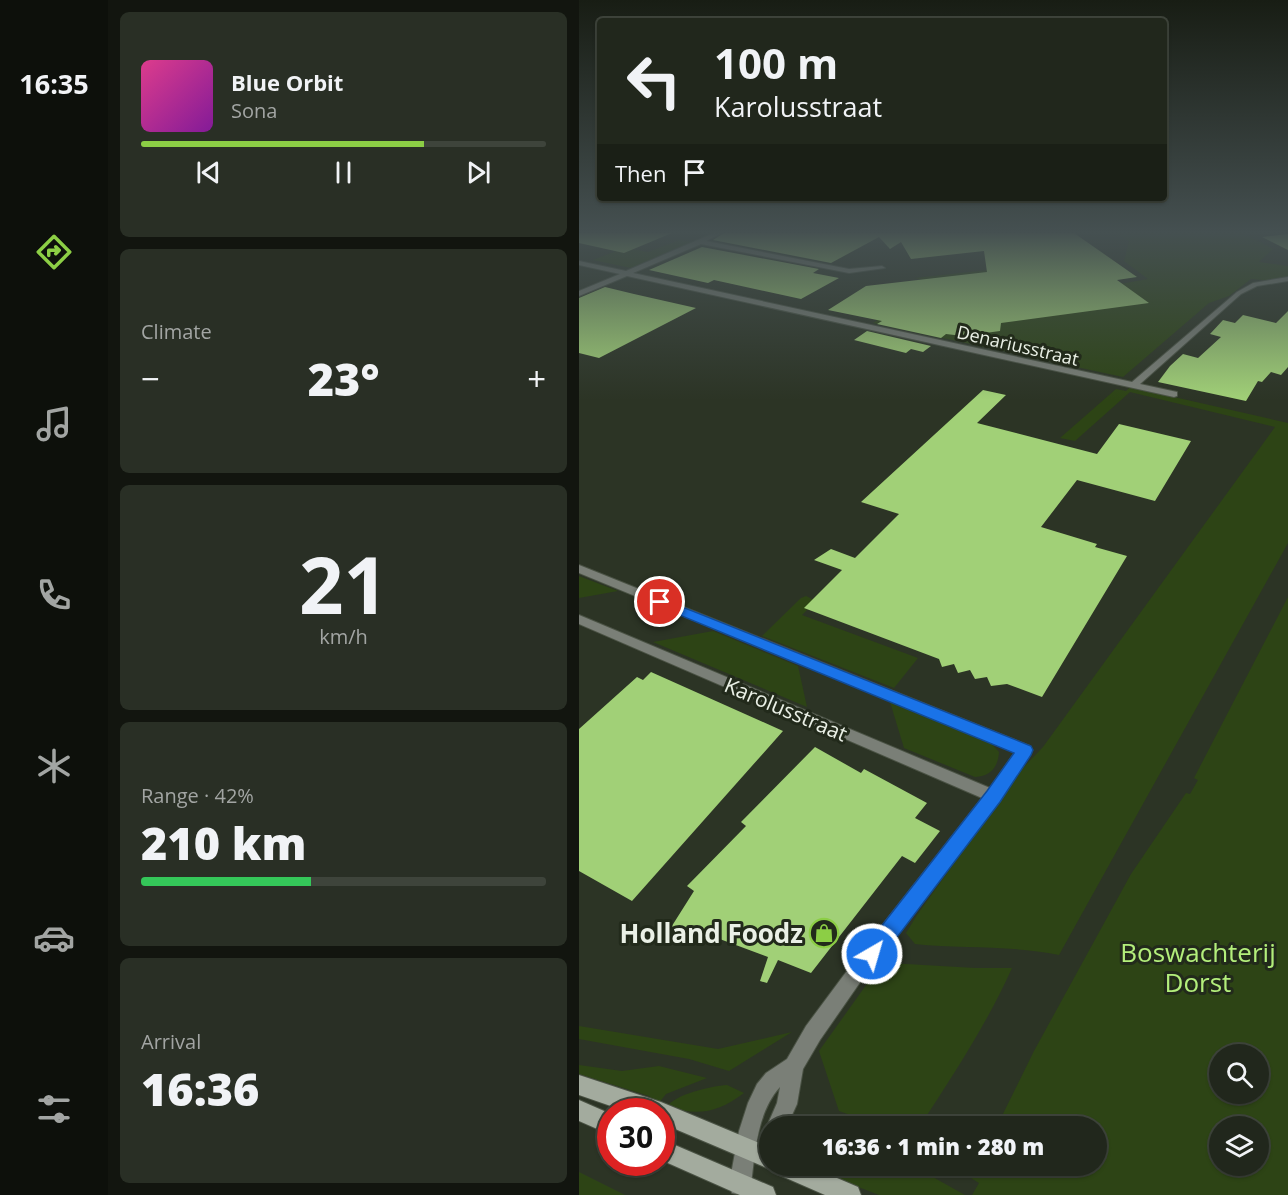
<!DOCTYPE html>
<html lang="en">
<head>
<meta charset="utf-8">
<style>
  body { margin:0; font-family:"Open Sans",sans-serif; background:#292f25; color:#f1f3f6; height:100vh; display:flex; flex-direction:column; font-size:22px; white-space:nowrap }
  * { box-sizing:border-box; margin:0 }
  p { font-size:20px; color:#a2a5a3 }
  .icon { flex:none; width:33px; height:33px; fill:none; stroke:currentColor; stroke-width:2; stroke-linecap:round; stroke-linejoin:round }
  .map { position:relative; flex:1; overflow:hidden }
  .details { display:flex; flex-direction:column; gap:12px; padding:12px; background:#12150f; width:471px }
  .details>* { flex:none }
  .top-card { position:absolute; left:18px; top:18px; width:570px; height:183px; border-radius:6px; box-shadow:0 2px 4px #0004,0 0 0 2px #3e443b; background:#21271c; color:#f1f3f6; overflow:hidden }
  .tools { position:absolute; left:630px; top:1044px; display:grid; gap:12px }
  .tools a { display:grid; place-items:center; width:60px; height:60px; border-radius:50%; background:#21271c; box-shadow:0 2px 4px #0004,0 0 0 2px #3e443b; font-size:30px }
  .speed { position:absolute; left:18px; top:1098px; display:flex; gap:12px; font-size:30px; font-weight:700; text-align:center }
  .speed>* { display:grid; place-content:center; width:78px; height:78px; border-radius:50%; background:#21271c; box-shadow:0 2px 4px #0004,0 0 0 2px #3e443b; line-height:1 }
  .speed .limit { border:9px solid #d22; background:#fff; color:#111 }
  .pin { position:absolute; display:grid; place-items:center; width:51px; height:51px; color:#fff; margin:-26px; border:3px solid #fff; border-radius:50%; box-shadow:0 2px 6px #0007 }
  .me { position:absolute; width:66px; margin:-33px; rotate:38deg; stroke-linejoin:round; filter:drop-shadow(0 0 4px #0008) }
  .turn { display:flex; align-items:center; gap:21px; height:126px; padding:0 18px; font-size:27px }
  .turn .icon { width:78px; height:78px; stroke-width:2.5 }
  .turn b { display:block; font-size:42px; line-height:51px }
  .then { display:flex; align-items:center; height:57px; padding:0 18px; background:#0003; gap:12px; font-size:22px }
  .big { font-size:45px; font-weight:800; line-height:1.1 }
  .details .card { flex:1; display:flex; flex-direction:column; justify-content:center; gap:9px; min-width:0; padding:0 21px; border-radius:9px; background:#292f25 }
  .details .dial { align-items:center; gap:0 }
  .dial b { font-size:78px; line-height:1 }
  .song { display:flex; align-items:center; gap:18px }
  .cover { width:72px; height:72px; border-radius:9px; background:linear-gradient(135deg,hsl(330 70% 55%),hsl(290 70% 35%)) }
  .played { height:6px; border-radius:3px; background:linear-gradient(90deg,#8cce45 70%,#3e443b 70%) }
  .keys { display:flex; justify-content:space-around; direction:ltr }
  .heat { display:flex; justify-content:space-between; align-items:center; font-size:33px; direction:ltr }
  .charge { height:9px; border-radius:4px; background:linear-gradient(90deg,#34c759 42%,#3e443b 0) }
  .trip { position:absolute; left:180px; top:1116px; width:348px; height:60px; border-radius:30px; background:#21271c; box-shadow:0 2px 4px #0004,0 0 0 2px #3e443b; font-weight:800; line-height:60px; text-align:center }
  main { display:flex; flex:1; min-height:0 }
  .tabs { display:flex; flex-direction:column; width:108px; justify-content:space-around; align-items:center; background:#0d100b; color:#a2a5a3 }
  .tabs .icon { width:42px; height:42px }
  .tabs .active { color:#8cce45 }
  .tabs b { font-size:27px; color:#f1f3f6 }
  .map>svg:first-child { display:block }
  .green { fill:#2d4415; fill-rule:evenodd }
  .building { fill:#a1d077 }
  .lines { fill:none; stroke-linecap:round; stroke-linejoin:round }
  .minor-casing { stroke:#4a5244; stroke-width:2 }
  .secondary-casing { stroke:#4a5244; stroke-width:2 }
  .minor { fill:#7a7f77; fill-rule:evenodd }
  .secondary { fill:#a3ab9e; fill-rule:evenodd }
  .route { fill:#1a73e8; stroke:#114b97; stroke-width:1.5 }
  .labels { text-anchor:middle; dominant-baseline:central; stroke-width:6; stroke-linejoin:round; paint-order:stroke }
  .far-street-label { font-size:18px; fill:#eaf0e6; stroke:#222a1b }
  .street-label { font-size:21px; fill:#eaf0e6; stroke:#222a1b }
  .near-poi-label { font-size:26px; font-weight:bold; fill:#eaf0e6; stroke:#222a1b; text-anchor:end }
  .near-park-label { font-size:26px; fill:#b3ee7b; stroke:#222a1b }
</style>
</head>
<body>
<main>
<nav class="tabs">
<b>16:35</b>
<svg class="icon active" aria-label="directions" viewBox="0 0 24 24"><path d="M12 3l9 9-9 9-9-9zM9 14v-3h6M13 9l2 2-2 2"/></svg>
<svg class="icon" aria-label="music" viewBox="0 0 24 24"><path d="M9 18V5l10-2v13"/><circle cx="6" cy="18" r="3"/><circle cx="16" cy="16" r="3"/></svg>
<svg class="icon" aria-label="phone" viewBox="0 0 24 24"><path d="M5 4h4l2 5-3 2q2 4 5 5l2-3 5 2v4C11 20 4 13 5 4z"/></svg>
<svg class="icon" aria-label="climate" viewBox="0 0 24 24"><path d="M12 3v18M4 7l16 10M4 17L20 7"/></svg>
<svg class="icon" aria-label="car" viewBox="0 0 24 24"><path d="M5 17H2v-5l4-1 3-4h7l3 4 3 1v5h-3M9 17h6M6 11h13"/><circle cx="7" cy="17" r="2"/><circle cx="17" cy="17" r="2"/></svg>
<svg class="icon" aria-label="filters" viewBox="0 0 24 24"><path d="M4 7h16M4 17h16"/><circle cx="9" cy="7" r="2"/><circle cx="15" cy="17" r="2"/></svg>
</nav>
<section class="details">
<div class="card">
<div class="song"><i class="cover"></i><div><b>Blue Orbit</b><p>Sona</p></div></div>
<div class="played"></div>
<div class="keys"><svg class="icon" aria-label="previous" viewBox="0 0 24 24"><path d="M18 5L8 12l10 7zM5 5v14"/></svg><svg class="icon" aria-label="pause" viewBox="0 0 24 24"><path d="M8 5v14M16 5v14"/></svg><svg class="icon" aria-label="next" viewBox="0 0 24 24"><path d="M6 5l10 7-10 7zM19 5v14"/></svg></div>
</div>
<div class="card"><p>Climate</p>
<div class="heat"><a>−</a><b class="big">23°</b><a>+</a></div>
</div>
<div class="card dial"><b>21</b><p>km/h</p></div>
<div class="card"><p>Range · 42%</p><b class="big">210 km</b><div class="charge"></div></div>
<div class="card"><p>Arrival</p><b class="big">16:36</b></div>
</section>
<div class="map">
<svg width="709" height="1195" viewBox="0 0 709 1195">
  <rect width="100%" height="100%" fill="#2c3425"/>
  <!-- green -->
  <g class="green">
    <path d="M538 233H664L694 249 680 262 709 266V282L672 279 650 296 630 303 544 377 294 323 356 283 336 278 464 264 530 286 569 279 545 261 550 241Z"/>
    <path d="M101 240 113 242 52 268 14 260 37 251 53 249 69 252Z"/>
    <path d="M551 387 709 423V543L480 955C433 945 384 949 336 944L327 933 338 915 441 771 464 747 696 427 551 392 496 441 481 438 537 389 547 391Z"/>
    <path d="M0 576 39 591 0 598Z"/>
    <path d="M227 596 237 601 223 615 339 658 315 688 183 636 222 598Z"/>
    <path d="M709 597V1195H393L400 1183 392 1178 398 1166H518V1126H418L455 1051 552 874 607 793 611 794 619 780 615 778ZM640 1054H680V1094H640ZM640 1126H680V1166H640Z"/>
    <path d="M134 631 219 666 228 707 74 642Z"/>
    <path d="M311 702 412 743 420 752C419 768 411 776 396 777L325 748Z"/>
    <path d="M310 963 396 968H433C408 1024 374 1075 341 1126H303L260 1111 240 1051 300 967Z"/>
    <path d="M0 1026 139 1049 213 1032 150 1071 110 1059 0 1039Z"/>
    <path d="M0 1065 43 1071 80 1066 128 1078 87 1094 79 1104 70 1096 0 1074Z"/>
    <path d="M148 1085 165 1093C138 1113 120 1116 88 1107 96 1094 133 1086 148 1085Z"/>
    <path d="M256 1166H334L386 1195H300L251 1176Z"/>
    <path d="M0 1172 46 1195H0Z"/>
  </g>
  <!-- building -->
  <g class="building">
    <path d="M0 233H93L45 253 0 243Z"/>
    <path d="M145 233H495L558 277 538 280 570 303 422 323 421 331 384 336 367 334 362 338 298 324 303 321 249 310 287 286 408 272 405 251 332 259 322 242 311 249 300 237 252 263 134 240Z"/>
    <path d="M709 234V250L683 237Z"/>
    <path d="M123 247 240 269 234 273 260 278 222 299 135 280 129 283 70 270Z"/>
    <path d="M26 287 55 294 117 308 20 358 0 353V298Z"/>
    <path d="M709 311V367L702 375 692 372 683 382 679 381 667 401 579 382 591 366 604 354 619 358 642 337 631 334 644 320 656 323 664 315 697 323Z"/>
    <path d="M288 331 352 346 344 352 332 349 327 353 275 340Z"/>
    <path d="M404 390 427 395 398 423 518 454 540 424 612 441 576 501 498 480 462 527 518 544 516 547 548 556 463 697 428 684 412 686 408 677 396 679 391 670 379 673 375 664 363 667 360 659 225 608 263 570 235 560 252 549 276 558 320 514 282 502Z"/>
    <path d="M72 672 204 731 53 901 0 871V729L58 677 64 680Z"/>
    <path d="M236 747 282 773 285 769 348 803 336 818 361 831 336 863 323 856 232 973 199 960 188 983 181 981 189 957 138 938 133 945 91 929 115 891 108 886 167 826 162 822Z"/>
  </g>
  <g class="lines">
    <!-- minor casing -->
    <g class="minor-casing">
      <g id="minor">
        <path d="M135 233H143L127 241 270 269 303 266 306 268 270 273 122 244 54 273 553 382 658 292 674 283 709 277V281L678 286 662 294 561 384 598 392V396L595 397 48 276 0 296V291L41 274 0 265V261L47 271Z"/>
        <path d="M0 565 451 746 453 750 419 800 291 968 241 1040 224 1069 218 1104 208 1126H190V1133L188 1126 198 1103 201 1087C178 1112 176 1153 172 1185L169 1193 163 1195 153 1193 150 1185 160 1131 169 1103 178 1084 187 1073 208 1059 227 1026 279 956 403 798 0 624V615L411 788 436 752 0 573Z"/>
      </g>
    </g>
    <!-- secondary casing -->
    <g class="secondary-casing">
      <g id="secondary">
        <path d="M0 1075 82 1102 190 1147V1166H230L279 1187 282 1195H246L198 1174 195 1166 190 1169 82 1123V1112H49L0 1095Z"/>
        <path d="M0 1100 32 1114V1135L0 1121Z"/>
        <path d="M82 1139 194 1187 197 1195H161L82 1160Z"/>
      </g>
    </g>
    <!-- minor -->
    <use href="#minor" class="minor"/>
    <!-- secondary -->
    <use href="#secondary" class="secondary"/>
  </g>
  <!-- sky -->
  <linearGradient id="sky" x2="0" y2="1"><stop stop-color="#181d14"/><stop offset="0.58" stop-color="#455051"/><stop offset="1" stop-color="#455051" stop-opacity="0"/></linearGradient>
  <rect width="709" height="400" fill="url(#sky)"/>
  <!-- route -->
  <path class="route" d="M81 598 452 746 454 750 452 755 421 802 300 961 293 964 286 961 283 954 286 947 408 791 435 753 76 605 74 602 76 599Z"/>
  <!-- icons -->
  <defs>
    <g id="shop-ring" transform="scale(1.5)"><circle r="9.5" fill="#222a1b" stroke="#8cce45" stroke-width="1.5"/><path d="M-5-2.5h2.3a2.7 3.5 0 0 1 5.4 0H5L5.5 6h-11ZM-1.5-2.5h3a1.5 2.3 0 0 0-3 0Z" fill="#8cce45"/></g>
  </defs>
  <g fill-rule="evenodd">
    <use href="#shop-ring" x="245" y="933"/>
  </g>
  <g class="labels">
    <!-- far-street labels -->
    <g class="far-street-label">
      <text transform="translate(439 345) rotate(13)">Denariusstraat</text>
    </g>
    <!-- street labels -->
    <g class="street-label">
      <text transform="translate(207 709) rotate(23)">Karolusstraat</text>
    </g>
    <!-- near-poi labels -->
    <g class="near-poi-label">
      <text x="224" y="933">Holland Foodz</text>
    </g>
    <!-- near-park labels -->
    <g class="near-park-label">
      <text x="619" y="952">Boswachterij<tspan x="619" dy="30">Dorst</tspan></text>
    </g>
  </g>
</svg>
<div class="tools">
<a><svg class="icon" aria-label="search" viewBox="0 0 24 24"><circle cx="10" cy="10" r="6"/><path d="M15 15l6 6"/></svg></a>
<a><svg class="icon" aria-label="layers" viewBox="0 0 24 24"><path d="M12 4l9 5-9 5-9-5zM3 14l9 5 9-5"/></svg></a>
</div>
<div class="speed"><div class="limit">30</div></div>
<div class="pin" style="left:81px;top:602px;background:#d93025"><svg class="icon" aria-label="arrive" viewBox="0 0 24 24"><path d="M6 21V4h12l-3 4 3 4H6"/></svg></div>
<svg class="me" style="left:293px;top:954px" viewBox="-20 -20 40 40"><circle r="17" fill="#1a73e8" stroke="#fff" stroke-width="3"/><path d="M0-11L8 9 0 5-8 9z" fill="#fff"/></svg>
<div class="trip">16:36 · 1 min · 280 m</div>
<div class="top-card">
<div class="turn"><svg class="icon" aria-label="left" viewBox="0 0 24 24"><path d="M17 20v-9H6M10 6l-5 5 5 5"/></svg><div><b>100 m</b>Karolusstraat</div></div>
<div class="then">Then<svg class="icon" aria-label="arrive" viewBox="0 0 24 24"><path d="M6 21V4h12l-3 4 3 4H6"/></svg></div>
</div>
</div>
</main>
</body>
</html>
